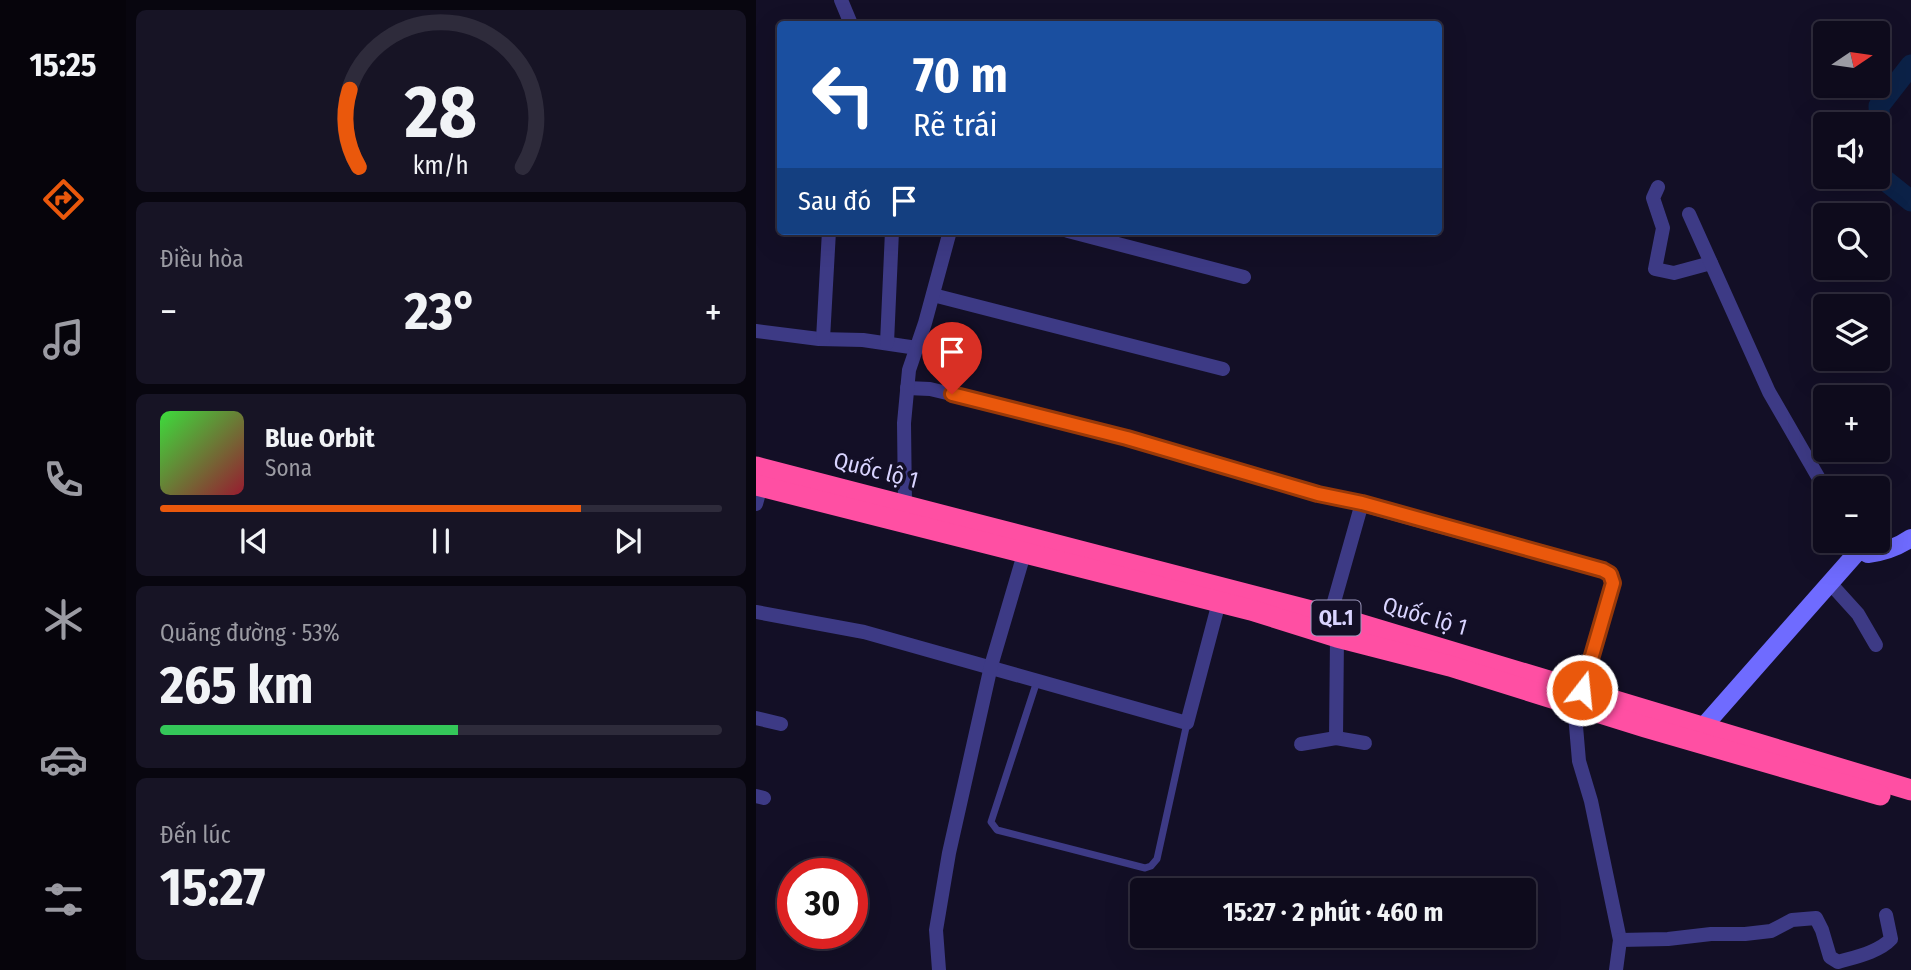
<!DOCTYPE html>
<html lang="vi">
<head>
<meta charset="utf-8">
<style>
  body { margin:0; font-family:"Fira Sans Condensed",sans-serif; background:#171425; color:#f1f3f6; height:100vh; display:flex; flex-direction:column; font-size:26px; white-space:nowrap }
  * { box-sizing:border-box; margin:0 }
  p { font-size:23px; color:#9b9ba3 }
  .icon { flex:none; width:38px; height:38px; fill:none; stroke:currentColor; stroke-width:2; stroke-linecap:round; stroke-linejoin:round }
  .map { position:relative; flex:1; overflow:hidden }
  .drawer { display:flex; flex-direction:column; gap:10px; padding:10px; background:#08060f; width:630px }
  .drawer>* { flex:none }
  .top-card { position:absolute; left:21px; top:21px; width:665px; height:214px; border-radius:7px; box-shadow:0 7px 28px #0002,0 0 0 2px #2e2b3b; background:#1a4fa0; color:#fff; overflow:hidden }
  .needle { width:46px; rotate:77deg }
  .controls { position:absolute; left:1057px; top:21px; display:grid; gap:14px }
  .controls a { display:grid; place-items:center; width:77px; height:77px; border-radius:7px; background:#0e0b1c; box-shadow:0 7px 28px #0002,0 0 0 2px #2e2b3b; font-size:35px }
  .speed { position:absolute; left:21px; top:858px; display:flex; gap:14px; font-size:35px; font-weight:700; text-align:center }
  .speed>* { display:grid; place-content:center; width:91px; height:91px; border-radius:50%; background:#0e0b1c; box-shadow:0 7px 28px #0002,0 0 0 2px #2e2b3b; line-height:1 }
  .speed .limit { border:10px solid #d22; background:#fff; color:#111 }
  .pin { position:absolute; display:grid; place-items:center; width:60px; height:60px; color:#fff; margin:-72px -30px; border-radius:50% 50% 50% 0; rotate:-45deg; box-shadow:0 0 7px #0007 }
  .pin .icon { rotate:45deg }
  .me { position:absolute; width:77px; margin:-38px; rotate:16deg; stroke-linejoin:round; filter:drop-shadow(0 0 5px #0008) }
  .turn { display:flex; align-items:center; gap:24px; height:147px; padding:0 21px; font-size:32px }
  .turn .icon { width:91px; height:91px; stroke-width:2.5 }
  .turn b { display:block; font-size:49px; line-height:60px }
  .then { display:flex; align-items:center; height:66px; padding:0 21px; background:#0003; gap:14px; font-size:26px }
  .big { font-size:52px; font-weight:700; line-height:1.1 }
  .drawer .tile { flex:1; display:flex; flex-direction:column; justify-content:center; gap:10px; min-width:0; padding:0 24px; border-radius:10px; background:#171425 }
  .drawer .dial { align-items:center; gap:0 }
  .dial svg { height:182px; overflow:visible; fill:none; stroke:#2e2b3b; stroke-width:7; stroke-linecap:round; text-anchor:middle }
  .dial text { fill:#f1f3f6; stroke:none }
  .song { display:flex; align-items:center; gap:21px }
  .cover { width:84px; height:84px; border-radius:10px; background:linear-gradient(135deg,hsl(120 70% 55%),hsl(350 70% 35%)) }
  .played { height:7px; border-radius:4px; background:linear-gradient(90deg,#ea580c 75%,#2e2b3b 75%) }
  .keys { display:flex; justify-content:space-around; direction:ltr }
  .heat { display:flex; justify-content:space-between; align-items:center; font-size:38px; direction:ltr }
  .charge { height:10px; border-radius:5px; background:linear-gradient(90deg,#34c759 53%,#2e2b3b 0) }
  .trip { position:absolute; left:374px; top:878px; width:406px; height:70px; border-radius:7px; background:#0e0b1c; box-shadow:0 7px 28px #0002,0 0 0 2px #2e2b3b; font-weight:700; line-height:70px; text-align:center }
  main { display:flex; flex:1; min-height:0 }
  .tabs { display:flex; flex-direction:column; width:126px; justify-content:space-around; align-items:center; background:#06040b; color:#9b9ba3 }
  .tabs .icon { width:49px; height:49px }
  .tabs .current { color:#ea580c }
  .tabs b { font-size:32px; color:#f1f3f6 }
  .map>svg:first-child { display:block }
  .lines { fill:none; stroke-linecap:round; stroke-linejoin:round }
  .river { stroke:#0c2248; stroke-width:21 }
  .lane { stroke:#3d3a85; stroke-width:7 }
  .street { stroke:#3d3a85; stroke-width:14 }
  .secondary { stroke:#6f6bff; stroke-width:18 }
  .highway { stroke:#ff4fa3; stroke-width:21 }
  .route-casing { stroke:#983908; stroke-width:18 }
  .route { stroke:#ea580c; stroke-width:12 }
  .labels { text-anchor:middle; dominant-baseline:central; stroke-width:7; stroke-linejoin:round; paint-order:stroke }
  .shield { fill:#130f26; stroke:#9e99be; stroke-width:2 }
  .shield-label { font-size:21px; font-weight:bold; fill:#d9d4ff }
  .street-label { font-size:23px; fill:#d9d4ff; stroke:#130f26 }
</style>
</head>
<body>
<main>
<nav class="tabs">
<b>15:25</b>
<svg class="icon current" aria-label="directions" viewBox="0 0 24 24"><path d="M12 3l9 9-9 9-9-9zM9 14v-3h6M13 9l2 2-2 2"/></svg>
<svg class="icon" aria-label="music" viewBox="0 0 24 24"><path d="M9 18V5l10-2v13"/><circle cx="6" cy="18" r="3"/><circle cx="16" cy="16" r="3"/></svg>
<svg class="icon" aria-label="phone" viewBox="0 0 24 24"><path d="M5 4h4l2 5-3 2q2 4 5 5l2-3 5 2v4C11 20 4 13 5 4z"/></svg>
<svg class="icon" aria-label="climate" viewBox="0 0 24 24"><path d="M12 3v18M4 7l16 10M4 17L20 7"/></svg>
<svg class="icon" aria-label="car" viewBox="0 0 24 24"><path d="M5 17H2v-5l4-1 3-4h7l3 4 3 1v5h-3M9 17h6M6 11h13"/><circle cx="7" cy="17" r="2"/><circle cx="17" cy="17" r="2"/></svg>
<svg class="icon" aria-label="filters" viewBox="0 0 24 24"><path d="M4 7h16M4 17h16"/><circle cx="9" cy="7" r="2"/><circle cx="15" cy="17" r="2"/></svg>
</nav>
<section class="drawer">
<div class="tile dial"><svg viewBox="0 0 100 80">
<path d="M14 69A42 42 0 1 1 86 69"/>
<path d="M14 69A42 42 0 0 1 10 35" stroke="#ea580c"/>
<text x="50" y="56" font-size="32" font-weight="700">28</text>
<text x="50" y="72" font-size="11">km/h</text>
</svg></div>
<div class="tile"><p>Điều hòa</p>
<div class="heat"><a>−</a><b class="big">23°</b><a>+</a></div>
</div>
<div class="tile">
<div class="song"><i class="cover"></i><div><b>Blue Orbit</b><p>Sona</p></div></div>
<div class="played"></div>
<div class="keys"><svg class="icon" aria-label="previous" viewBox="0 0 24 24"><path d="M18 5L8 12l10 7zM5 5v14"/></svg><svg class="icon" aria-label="pause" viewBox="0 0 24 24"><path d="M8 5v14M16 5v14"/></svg><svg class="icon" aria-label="next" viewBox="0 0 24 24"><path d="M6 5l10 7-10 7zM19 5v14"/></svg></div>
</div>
<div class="tile"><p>Quãng đường · 53%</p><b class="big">265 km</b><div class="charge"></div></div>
<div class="tile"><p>Đến lúc</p><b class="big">15:27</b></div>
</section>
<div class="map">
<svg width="1155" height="970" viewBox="0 0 1155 970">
  <rect width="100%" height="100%" fill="#130f26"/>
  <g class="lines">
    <!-- river -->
    <path class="river" d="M1155 65 1123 106 1125 177 1155 201"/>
    <!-- lane -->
    <path class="lane" d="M281 681 235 822 241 830 389 868 395 866 401 859 431 723"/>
    <!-- street -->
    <g class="street">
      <path d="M85 0 95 24"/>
      <path d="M902 187 897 198 907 228 899 269 918 273 955 263"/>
      <path d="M933 214 1013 392 1069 489"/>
      <path d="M312 231 488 277"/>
      <path d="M177 295 467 369"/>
      <path d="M0 331 63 339 107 340 161 348"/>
      <path d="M67 339 73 231"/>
      <path d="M131 343 136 231"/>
      <path d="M151 388 174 389C400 442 622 513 847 570L854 574 857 583 826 690"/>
      <path d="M0 504 5 486"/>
      <path d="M149 505 148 423 153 370 169 323 194 231"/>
      <path d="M1073 582 1102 614 1120 645"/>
      <path d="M0 612 108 632 431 723 463 602"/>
      <path d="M574 616 606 503"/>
      <path d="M818 703 823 761 835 801 864 940 860 970"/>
      <path d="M0 718 25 724"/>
      <path d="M580 738 609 743"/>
      <path d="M545 744 580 738 581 637"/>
      <path d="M0 796 8 798"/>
      <path d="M864 940 912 939 955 934H989L1015 931 1036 920 1060 918 1066 930 1074 957 1082 962C1099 957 1123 952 1135 939L1130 915"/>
      <path d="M183 970 180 930 193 853 235 666 268 554"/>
    </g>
    <!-- secondary -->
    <path class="secondary" d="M947 727 1104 549 1112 554C1128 552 1142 547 1155 538"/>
    <!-- highway -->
    <g class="highway">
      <path d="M0 467 590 620 1155 790"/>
      <path d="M0 485 495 610 581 637 694 666 889 727 1124 795"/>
    </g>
  </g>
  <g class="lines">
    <!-- route casing -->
    <g class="route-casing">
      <path id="route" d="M196 394 371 438 562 494 606 503 847 570 854 574 857 583 826 690"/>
    </g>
    <!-- route -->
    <use href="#route" class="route"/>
  </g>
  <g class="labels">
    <!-- shield labels -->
    <rect class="shield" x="555.5" y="600.5" width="49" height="35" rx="5"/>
    <g class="shield-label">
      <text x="580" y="618">QL.1</text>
    </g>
    <!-- street labels -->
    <g class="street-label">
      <text transform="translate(120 470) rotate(14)">Quốc lộ 1</text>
      <text transform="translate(669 616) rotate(16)">Quốc lộ 1</text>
    </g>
  </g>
</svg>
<div class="controls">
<a><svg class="needle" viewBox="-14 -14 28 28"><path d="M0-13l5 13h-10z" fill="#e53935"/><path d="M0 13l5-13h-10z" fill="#9b9ba3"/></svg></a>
<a><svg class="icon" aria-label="sound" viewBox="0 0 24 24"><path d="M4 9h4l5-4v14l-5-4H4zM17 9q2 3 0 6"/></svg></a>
<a><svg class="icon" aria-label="search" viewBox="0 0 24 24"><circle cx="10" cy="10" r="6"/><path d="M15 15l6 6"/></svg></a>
<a><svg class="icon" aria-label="layers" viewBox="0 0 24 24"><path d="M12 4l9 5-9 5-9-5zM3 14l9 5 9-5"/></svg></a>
<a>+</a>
<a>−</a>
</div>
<div class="speed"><div class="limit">30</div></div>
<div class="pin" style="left:196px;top:394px;background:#d93025"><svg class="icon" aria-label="arrive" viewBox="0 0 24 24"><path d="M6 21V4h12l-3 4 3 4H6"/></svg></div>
<svg class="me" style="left:826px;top:690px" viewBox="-20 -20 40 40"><circle r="17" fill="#ea580c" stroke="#fff" stroke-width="3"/><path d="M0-11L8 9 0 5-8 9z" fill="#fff"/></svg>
<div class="trip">15:27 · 2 phút · 460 m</div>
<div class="top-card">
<div class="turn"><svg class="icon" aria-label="left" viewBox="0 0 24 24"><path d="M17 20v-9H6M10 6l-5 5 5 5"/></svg><div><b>70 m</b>Rẽ trái</div></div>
<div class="then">Sau đó<svg class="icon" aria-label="arrive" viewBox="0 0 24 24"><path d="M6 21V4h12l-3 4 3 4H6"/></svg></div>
</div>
</div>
</main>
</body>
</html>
